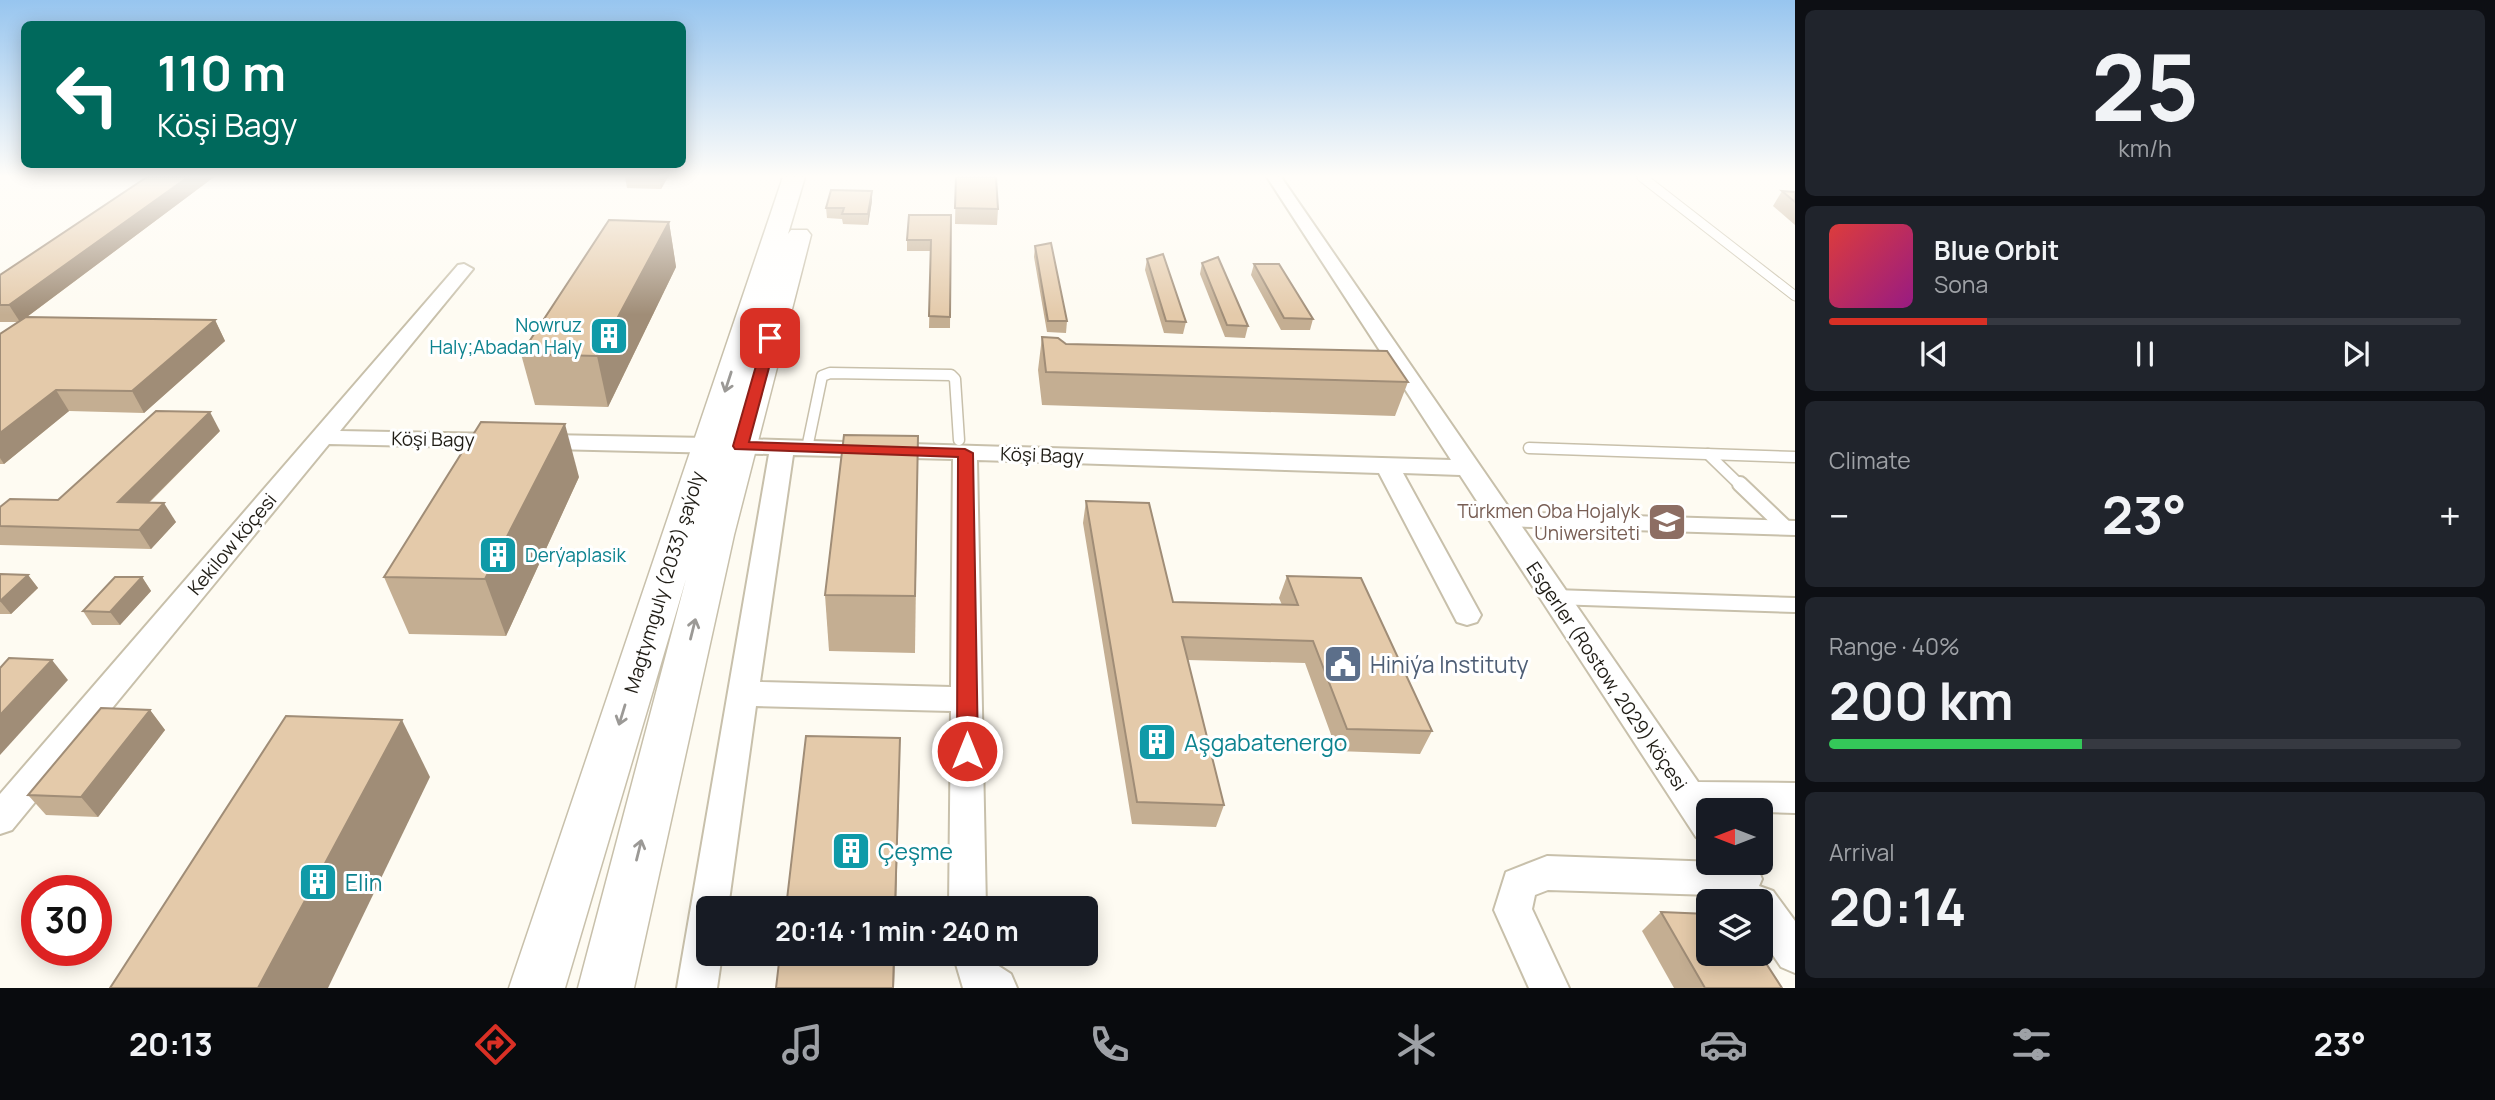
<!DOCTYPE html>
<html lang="en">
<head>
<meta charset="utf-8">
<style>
  body { margin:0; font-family:Manrope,sans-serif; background:#20242c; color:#f1f3f6; height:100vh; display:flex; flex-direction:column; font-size:26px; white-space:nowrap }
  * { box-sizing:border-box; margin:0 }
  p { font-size:23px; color:#9ea1a6 }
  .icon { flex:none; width:38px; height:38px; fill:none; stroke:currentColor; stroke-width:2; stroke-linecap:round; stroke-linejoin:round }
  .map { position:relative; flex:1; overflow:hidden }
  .drawer { display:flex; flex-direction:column; gap:10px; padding:10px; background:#0d0f14; width:700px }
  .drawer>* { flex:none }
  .guide { position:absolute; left:21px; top:21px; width:665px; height:147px; border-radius:10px; box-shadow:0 4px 18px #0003; background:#00695c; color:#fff; overflow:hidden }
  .needle { width:46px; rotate:270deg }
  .fabs { position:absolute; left:1696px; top:798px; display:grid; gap:14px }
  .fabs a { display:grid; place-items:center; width:77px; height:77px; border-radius:10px; background:#171b24; box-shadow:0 4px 18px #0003; font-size:35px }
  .speed { position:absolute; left:21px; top:875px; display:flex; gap:14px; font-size:35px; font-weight:700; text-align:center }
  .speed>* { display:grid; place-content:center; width:91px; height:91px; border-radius:50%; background:#171b24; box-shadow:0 4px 18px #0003; line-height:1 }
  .speed .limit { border:10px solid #d22; background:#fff; color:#111 }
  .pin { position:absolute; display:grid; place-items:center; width:60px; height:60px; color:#fff; margin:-30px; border-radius:14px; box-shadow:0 4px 10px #0006 }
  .me { position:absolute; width:77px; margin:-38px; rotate:0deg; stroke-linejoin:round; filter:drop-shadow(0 0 5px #0008) }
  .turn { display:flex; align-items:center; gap:24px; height:147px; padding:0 21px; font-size:32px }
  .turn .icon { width:91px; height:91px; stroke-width:2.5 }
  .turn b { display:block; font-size:49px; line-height:60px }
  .big { font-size:52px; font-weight:700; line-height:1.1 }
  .drawer .widget { flex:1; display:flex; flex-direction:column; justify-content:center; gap:10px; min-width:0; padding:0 24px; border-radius:10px; background:#20242c }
  .drawer .dial { align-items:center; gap:0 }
  .dial b { font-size:91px; line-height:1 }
  .song { display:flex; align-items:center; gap:21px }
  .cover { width:84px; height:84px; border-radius:10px; background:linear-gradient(135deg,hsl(0 70% 55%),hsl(310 70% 35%)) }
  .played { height:7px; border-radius:4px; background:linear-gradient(90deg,#d93025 25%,#363941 25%) }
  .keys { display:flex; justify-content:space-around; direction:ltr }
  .heat { display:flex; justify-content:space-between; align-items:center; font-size:38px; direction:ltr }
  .charge { height:10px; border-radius:5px; background:linear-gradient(90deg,#34c759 40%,#363941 0) }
  .trip { position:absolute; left:696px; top:896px; width:402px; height:70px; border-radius:10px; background:#171b24; box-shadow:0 4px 18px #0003; font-weight:700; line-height:70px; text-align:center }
  .tab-bar { display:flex; height:112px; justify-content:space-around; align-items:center; background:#090b0e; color:#9ea1a6 }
  .tab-bar .icon { width:49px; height:49px }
  .tab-bar .selected { color:#d93025 }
  .tab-bar b { font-size:32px; color:#f1f3f6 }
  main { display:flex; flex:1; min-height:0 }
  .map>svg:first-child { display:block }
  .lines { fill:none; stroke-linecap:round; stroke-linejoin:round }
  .lane-far2-casing { stroke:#c8c0ab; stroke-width:11 }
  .lane-far1-casing { stroke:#c8c0ab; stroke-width:13 }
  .lane-casing { stroke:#c8c0ab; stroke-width:18 }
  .street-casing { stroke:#c8c0ab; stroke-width:4 }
  .secondary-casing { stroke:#c8c0ab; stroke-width:3 }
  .lane-far2 { stroke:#fff; stroke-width:9 }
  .lane-far1 { stroke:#fff; stroke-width:10 }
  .lane { stroke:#fff; stroke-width:14 }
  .street { fill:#fff; fill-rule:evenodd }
  .secondary { fill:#fff; fill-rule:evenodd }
  .wall { fill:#c4ae92 }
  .shaded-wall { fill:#a08d77 }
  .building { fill:#e4caaa; stroke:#a08d77; stroke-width:2 }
  .oneway { stroke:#9b9996 }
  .route { fill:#d93025; stroke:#8d1f18; stroke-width:2 }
  .labels { text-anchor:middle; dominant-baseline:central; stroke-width:6; stroke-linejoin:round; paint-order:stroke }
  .culture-label { font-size:19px; fill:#0d838f; stroke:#fff; text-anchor:end }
  .street-label { font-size:19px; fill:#201d16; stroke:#fff }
  .education-label { font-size:19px; fill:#785e54; stroke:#fff; text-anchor:end }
  .near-service-label { font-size:23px; fill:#4e5e75; stroke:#fff; text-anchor:start }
  .near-culture-label { font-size:23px; fill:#0d838f; stroke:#fff; text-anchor:start }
</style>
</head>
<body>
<main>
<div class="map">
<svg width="1795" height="988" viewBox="0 0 1795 988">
  <rect width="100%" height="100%" fill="#fefbf2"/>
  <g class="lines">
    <!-- lane-far2 casing -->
    <g class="lane-far2-casing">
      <path id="lane-far2" d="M1642 177 1795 296"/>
    </g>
    <!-- lane-far1 casing -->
    <g class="lane-far1-casing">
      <g id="lane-far1">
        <path d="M807 448 822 376 830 373 951 375 955 379 959 440"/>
        <path d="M1529 448 1795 457"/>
        <path d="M1708 454 1741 486"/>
      </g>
    </g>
    <!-- lane casing -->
    <g class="lane-casing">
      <g id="lane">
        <path d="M1740 484 1785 527"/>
        <path d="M1501 519 1795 528"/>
        <path d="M1554 597 1795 605"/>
      </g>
    </g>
    <!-- street casing -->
    <g class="street-casing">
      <g id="street">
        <path d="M1267 177H1281L1698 782 1795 783V813L1708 810V841L1696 837 1460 475 1403 473 1481 615 1477 622 1467 625 1457 622 1379 473 977 460 986 908H949L951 711 756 706 728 908H709V954H722L717 988H677L769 454 329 444 12 830 0 834V794L458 265 464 264 473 269 340 431 708 438 1451 460ZM793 455 953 459 951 687 760 682Z"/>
        <path d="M1547 856 1746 863 1757 867 1762 879 1759 886 1773 891 1795 921V973L1781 967 1760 936V901H1742L1745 896 1548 890 1535 895 1532 909 1569 988H1529L1494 910 1506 872Z"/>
        <path d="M953 954H991L994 963 1011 974 1017 988H963Z"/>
      </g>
    </g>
    <!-- secondary casing -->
    <g class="secondary-casing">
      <path id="secondary" d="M783 177H805L788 234 791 230H807L811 235 734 535 634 988H578L686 579 565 988H509Z"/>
    </g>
    <!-- lane-far2 -->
    <use href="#lane-far2" class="lane-far2"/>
    <!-- lane-far1 -->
    <use href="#lane-far1" class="lane-far1"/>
    <!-- lane -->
    <use href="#lane" class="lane"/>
    <!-- street -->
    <use href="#street" class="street"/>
    <!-- secondary -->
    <use href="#secondary" class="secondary"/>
  </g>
  <!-- wall -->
  <g class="wall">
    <path d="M147 177H214L27 317 215 320 225 341 144 413 69 411 4 464H0V334L18 322H0V275Z"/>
    <path d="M625 177H668L661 189 627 188Z"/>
    <path d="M956 177 998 209 997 225 955 224Z"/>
    <path d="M872 191V201L868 225 843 224 842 219 827 218 826 208Z"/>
    <path d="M1782 191 1795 192V225L1773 206Z"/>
    <path d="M951 215 950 328H929L931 251H907V240Z"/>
    <path d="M669 222 676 267 608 407 535 405 521 354Z"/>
    <path d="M1035 246 1067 321 1066 333 1047 332 1034 257Z"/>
    <path d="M1147 259 1186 322 1183 334 1164 333 1145 270Z"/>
    <path d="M1202 263 1248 326 1245 338 1225 337 1200 274Z"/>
    <path d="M1254 264 1313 319 1310 330H1281L1251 275Z"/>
    <path d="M1042 337 1066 344 1408 382 1395 416 1042 405 1038 370Z"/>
    <path d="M220 431 149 503 176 522 151 549 0 545V507L58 500Z"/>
    <path d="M918 436 915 653 829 651 825 595Z"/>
    <path d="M579 477 506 636 409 634 384 577Z"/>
    <path d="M1086 501 1173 602 1282 605 1279 598 1287 576 1432 731 1420 754 1337 751 1305 663 1187 660 1224 805 1216 827 1132 824 1083 523Z"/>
    <path d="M0 574 28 575 38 588 11 614H0Z"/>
    <path d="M142 577 151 591 120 625H92L83 611Z"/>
    <path d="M150 710 165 730 98 817 46 815 28 795Z"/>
    <path d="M1661 912 1782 988H1674L1642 931Z"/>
  </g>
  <!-- shaded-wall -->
  <g class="shaded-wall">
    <path d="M188 177H214L20 322 9 305Z"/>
    <path d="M659 177H668L661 189Z"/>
    <path d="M872 191V201L868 225V214Z"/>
    <path d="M669 222 676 267 608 407 597 356Z"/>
    <path d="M215 320 225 341 144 413 132 391Z"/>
    <path d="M56 390 69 411 4 464 0 458V433Z"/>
    <path d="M210 412 220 431 130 521 118 502Z"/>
    <path d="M565 424 579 477 506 636 485 579Z"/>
    <path d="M164 503 176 522 151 549 139 530Z"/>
    <path d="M28 575 38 588 11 614 0 601Z"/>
    <path d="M142 577 151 591 120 625 110 612Z"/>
    <path d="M52 660 68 680 0 755V715Z"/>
    <path d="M150 710 165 730 98 817 81 797Z"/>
    <path d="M402 720 430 777 328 988H258Z"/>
    <path d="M900 738 899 794 896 908H895Z"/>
    <path d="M894 954H895L894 988H893Z"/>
  </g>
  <!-- building -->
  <g class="building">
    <path d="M147 177H188L9 305H0V275Z"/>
    <path d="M956 177H996L998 209 955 208Z"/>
    <path d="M831 190 872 191 868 214H842L844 208H826Z"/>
    <path d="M1782 191 1795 192V202Z"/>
    <path d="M909 215H951L950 317 929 316 931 240H907Z"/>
    <path d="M609 220 669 222 597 356 521 354Z"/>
    <path d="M1051 243 1067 321H1048L1035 246Z"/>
    <path d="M1163 254 1186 322 1166 321 1147 259Z"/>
    <path d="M1218 257 1248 326 1227 325 1202 263Z"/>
    <path d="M1254 264H1279L1313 319 1284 318Z"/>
    <path d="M26 317 215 320 132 391 56 390 0 433V334Z"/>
    <path d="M1042 337 1058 338 1066 344 1387 351 1408 382 1046 372Z"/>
    <path d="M156 411 210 412 118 502 164 503 139 530 0 526V507L10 499 58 500Z"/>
    <path d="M481 422 565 424 485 579 384 577Z"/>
    <path d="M844 435 918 436 915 596 825 595Z"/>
    <path d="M1086 501 1149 503 1173 602 1298 605 1287 576 1361 578 1432 731 1347 729 1313 641 1182 637 1224 805 1137 802Z"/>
    <path d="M0 574 28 575 0 601Z"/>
    <path d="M115 577H142L110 612 83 611Z"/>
    <path d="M9 658 52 660 0 715V668Z"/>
    <path d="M101 708 150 710 81 797 28 795Z"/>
    <path d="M286 716 402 720 258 988H110Z"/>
    <path d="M806 736 900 738 895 908H786Z"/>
    <path d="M1661 912 1708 914V954H1760L1782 988H1705Z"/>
    <path d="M780 954H894L893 988H776Z"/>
  </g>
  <!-- one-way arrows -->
  <defs><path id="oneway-shaft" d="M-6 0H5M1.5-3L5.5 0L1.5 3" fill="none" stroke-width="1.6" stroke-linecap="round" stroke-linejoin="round" transform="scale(1.75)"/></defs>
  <g class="oneway">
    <use href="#oneway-shaft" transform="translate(728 382) rotate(108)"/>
    <use href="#oneway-shaft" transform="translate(693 629) rotate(-76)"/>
    <use href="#oneway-shaft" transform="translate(622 715) rotate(107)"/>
    <use href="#oneway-shaft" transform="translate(639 850) rotate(-76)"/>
  </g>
  <!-- sky -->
  <linearGradient id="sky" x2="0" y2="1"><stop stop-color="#97c5ef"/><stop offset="0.56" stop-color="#fffdf9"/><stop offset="1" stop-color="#fffdf9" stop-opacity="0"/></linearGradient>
  <rect width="1795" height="315" fill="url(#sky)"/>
  <!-- route -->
  <path class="route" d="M770 334 777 338 749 442 965 449 973 453 978 751 974 757 967 760 960 757 957 751 958 457 735 449 733 446 764 338Z"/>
  <!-- icons -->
  <defs>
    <g id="building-square" transform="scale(2.0125)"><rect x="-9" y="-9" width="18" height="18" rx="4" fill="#0f9aa8" stroke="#fff"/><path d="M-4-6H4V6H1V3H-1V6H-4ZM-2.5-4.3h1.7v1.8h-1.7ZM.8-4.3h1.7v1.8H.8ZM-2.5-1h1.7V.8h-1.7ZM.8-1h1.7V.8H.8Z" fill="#fff"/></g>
    <g id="university-square" transform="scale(2.0125)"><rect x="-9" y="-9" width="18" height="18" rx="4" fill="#8d6e63" stroke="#fff"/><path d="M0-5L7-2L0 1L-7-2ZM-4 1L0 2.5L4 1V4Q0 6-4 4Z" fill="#fff"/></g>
    <g id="civic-square" transform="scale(2.0125)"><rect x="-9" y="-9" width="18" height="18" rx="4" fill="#5c6f8a" stroke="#fff"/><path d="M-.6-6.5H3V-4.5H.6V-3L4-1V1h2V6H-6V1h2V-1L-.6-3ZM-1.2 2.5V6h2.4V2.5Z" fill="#fff"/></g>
  </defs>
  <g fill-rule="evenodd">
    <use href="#building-square" x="609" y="336"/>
    <use href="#university-square" x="1667" y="522"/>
    <use href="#building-square" x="498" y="555"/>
    <use href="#civic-square" x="1343" y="664"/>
    <use href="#building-square" x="1157" y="742"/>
    <use href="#building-square" x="851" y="851"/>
    <use href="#building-square" x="318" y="882"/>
  </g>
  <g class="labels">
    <!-- culture labels -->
    <g class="culture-label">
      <text x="582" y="325">Nowruz<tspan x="582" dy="22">Haly;Abadan Haly</tspan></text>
      <text x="525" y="555" text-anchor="start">Derýaplasik</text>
    </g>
    <!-- street labels -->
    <g class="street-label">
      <text transform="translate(433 439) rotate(1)">Köşi Bagy</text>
      <text transform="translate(1042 455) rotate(2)">Köşi Bagy</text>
      <text transform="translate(232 544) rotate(-50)">Kekilow köçesi</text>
      <text transform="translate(664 582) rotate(-73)">Magtymguly (2033) şaýoly</text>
      <text transform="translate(1607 676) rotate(56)">Esgerler (Rostow, 2029) köçesi</text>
    </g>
    <!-- education labels -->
    <g class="education-label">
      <text x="1640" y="511">Türkmen Oba Hojalyk<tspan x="1640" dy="22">Uniwersiteti</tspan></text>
    </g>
    <!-- near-service labels -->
    <g class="near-service-label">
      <text x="1370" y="664">Hiniýa Instituty</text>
    </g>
    <!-- near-culture labels -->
    <g class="near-culture-label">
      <text x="1184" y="742">Aşgabatenergo</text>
      <text x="878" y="851">Çeşme</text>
      <text x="345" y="882">Elin</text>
    </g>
  </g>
</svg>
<div class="fabs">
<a><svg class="needle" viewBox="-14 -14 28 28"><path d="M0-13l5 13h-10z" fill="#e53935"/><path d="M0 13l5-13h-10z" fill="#9ea1a6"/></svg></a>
<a><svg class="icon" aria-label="layers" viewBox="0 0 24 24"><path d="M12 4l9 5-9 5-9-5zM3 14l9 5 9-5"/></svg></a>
</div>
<div class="speed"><div class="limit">30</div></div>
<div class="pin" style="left:770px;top:338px;background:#d93025"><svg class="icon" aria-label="arrive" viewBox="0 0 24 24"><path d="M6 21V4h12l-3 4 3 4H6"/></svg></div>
<svg class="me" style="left:967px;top:751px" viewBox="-20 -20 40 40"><circle r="17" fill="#d93025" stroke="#fff" stroke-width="3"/><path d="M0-11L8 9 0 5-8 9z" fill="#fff"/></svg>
<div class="trip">20:14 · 1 min · 240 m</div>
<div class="guide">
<div class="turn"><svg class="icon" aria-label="left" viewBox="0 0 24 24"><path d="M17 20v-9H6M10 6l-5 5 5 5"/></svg><div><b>110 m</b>Köşi Bagy</div></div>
</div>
</div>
<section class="drawer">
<div class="widget dial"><b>25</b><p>km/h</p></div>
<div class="widget">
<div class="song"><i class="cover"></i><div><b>Blue Orbit</b><p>Sona</p></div></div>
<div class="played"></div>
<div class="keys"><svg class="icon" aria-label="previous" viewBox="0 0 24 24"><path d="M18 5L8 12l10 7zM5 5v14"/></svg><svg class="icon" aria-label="pause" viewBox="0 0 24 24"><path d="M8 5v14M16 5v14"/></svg><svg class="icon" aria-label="next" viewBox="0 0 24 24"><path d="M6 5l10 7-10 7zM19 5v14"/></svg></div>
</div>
<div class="widget"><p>Climate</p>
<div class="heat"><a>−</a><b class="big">23°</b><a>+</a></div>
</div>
<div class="widget"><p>Range · 40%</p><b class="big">200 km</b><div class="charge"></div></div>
<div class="widget"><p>Arrival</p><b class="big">20:14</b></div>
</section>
</main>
<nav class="tab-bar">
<b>20:13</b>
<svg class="icon selected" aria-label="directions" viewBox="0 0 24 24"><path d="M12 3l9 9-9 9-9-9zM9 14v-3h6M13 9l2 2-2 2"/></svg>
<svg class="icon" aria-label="music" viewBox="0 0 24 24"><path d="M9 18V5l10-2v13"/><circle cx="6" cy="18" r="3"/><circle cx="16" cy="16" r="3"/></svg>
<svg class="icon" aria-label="phone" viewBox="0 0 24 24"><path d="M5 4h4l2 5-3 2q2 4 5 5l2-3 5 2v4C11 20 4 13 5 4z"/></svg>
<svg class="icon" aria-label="climate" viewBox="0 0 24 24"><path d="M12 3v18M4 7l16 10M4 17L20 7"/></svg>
<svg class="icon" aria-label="car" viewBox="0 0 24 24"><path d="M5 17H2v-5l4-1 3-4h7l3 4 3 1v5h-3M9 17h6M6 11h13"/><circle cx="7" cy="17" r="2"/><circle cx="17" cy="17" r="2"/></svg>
<svg class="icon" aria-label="filters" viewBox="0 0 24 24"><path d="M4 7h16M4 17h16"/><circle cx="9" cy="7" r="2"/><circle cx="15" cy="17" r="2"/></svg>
<b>23°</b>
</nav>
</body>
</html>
